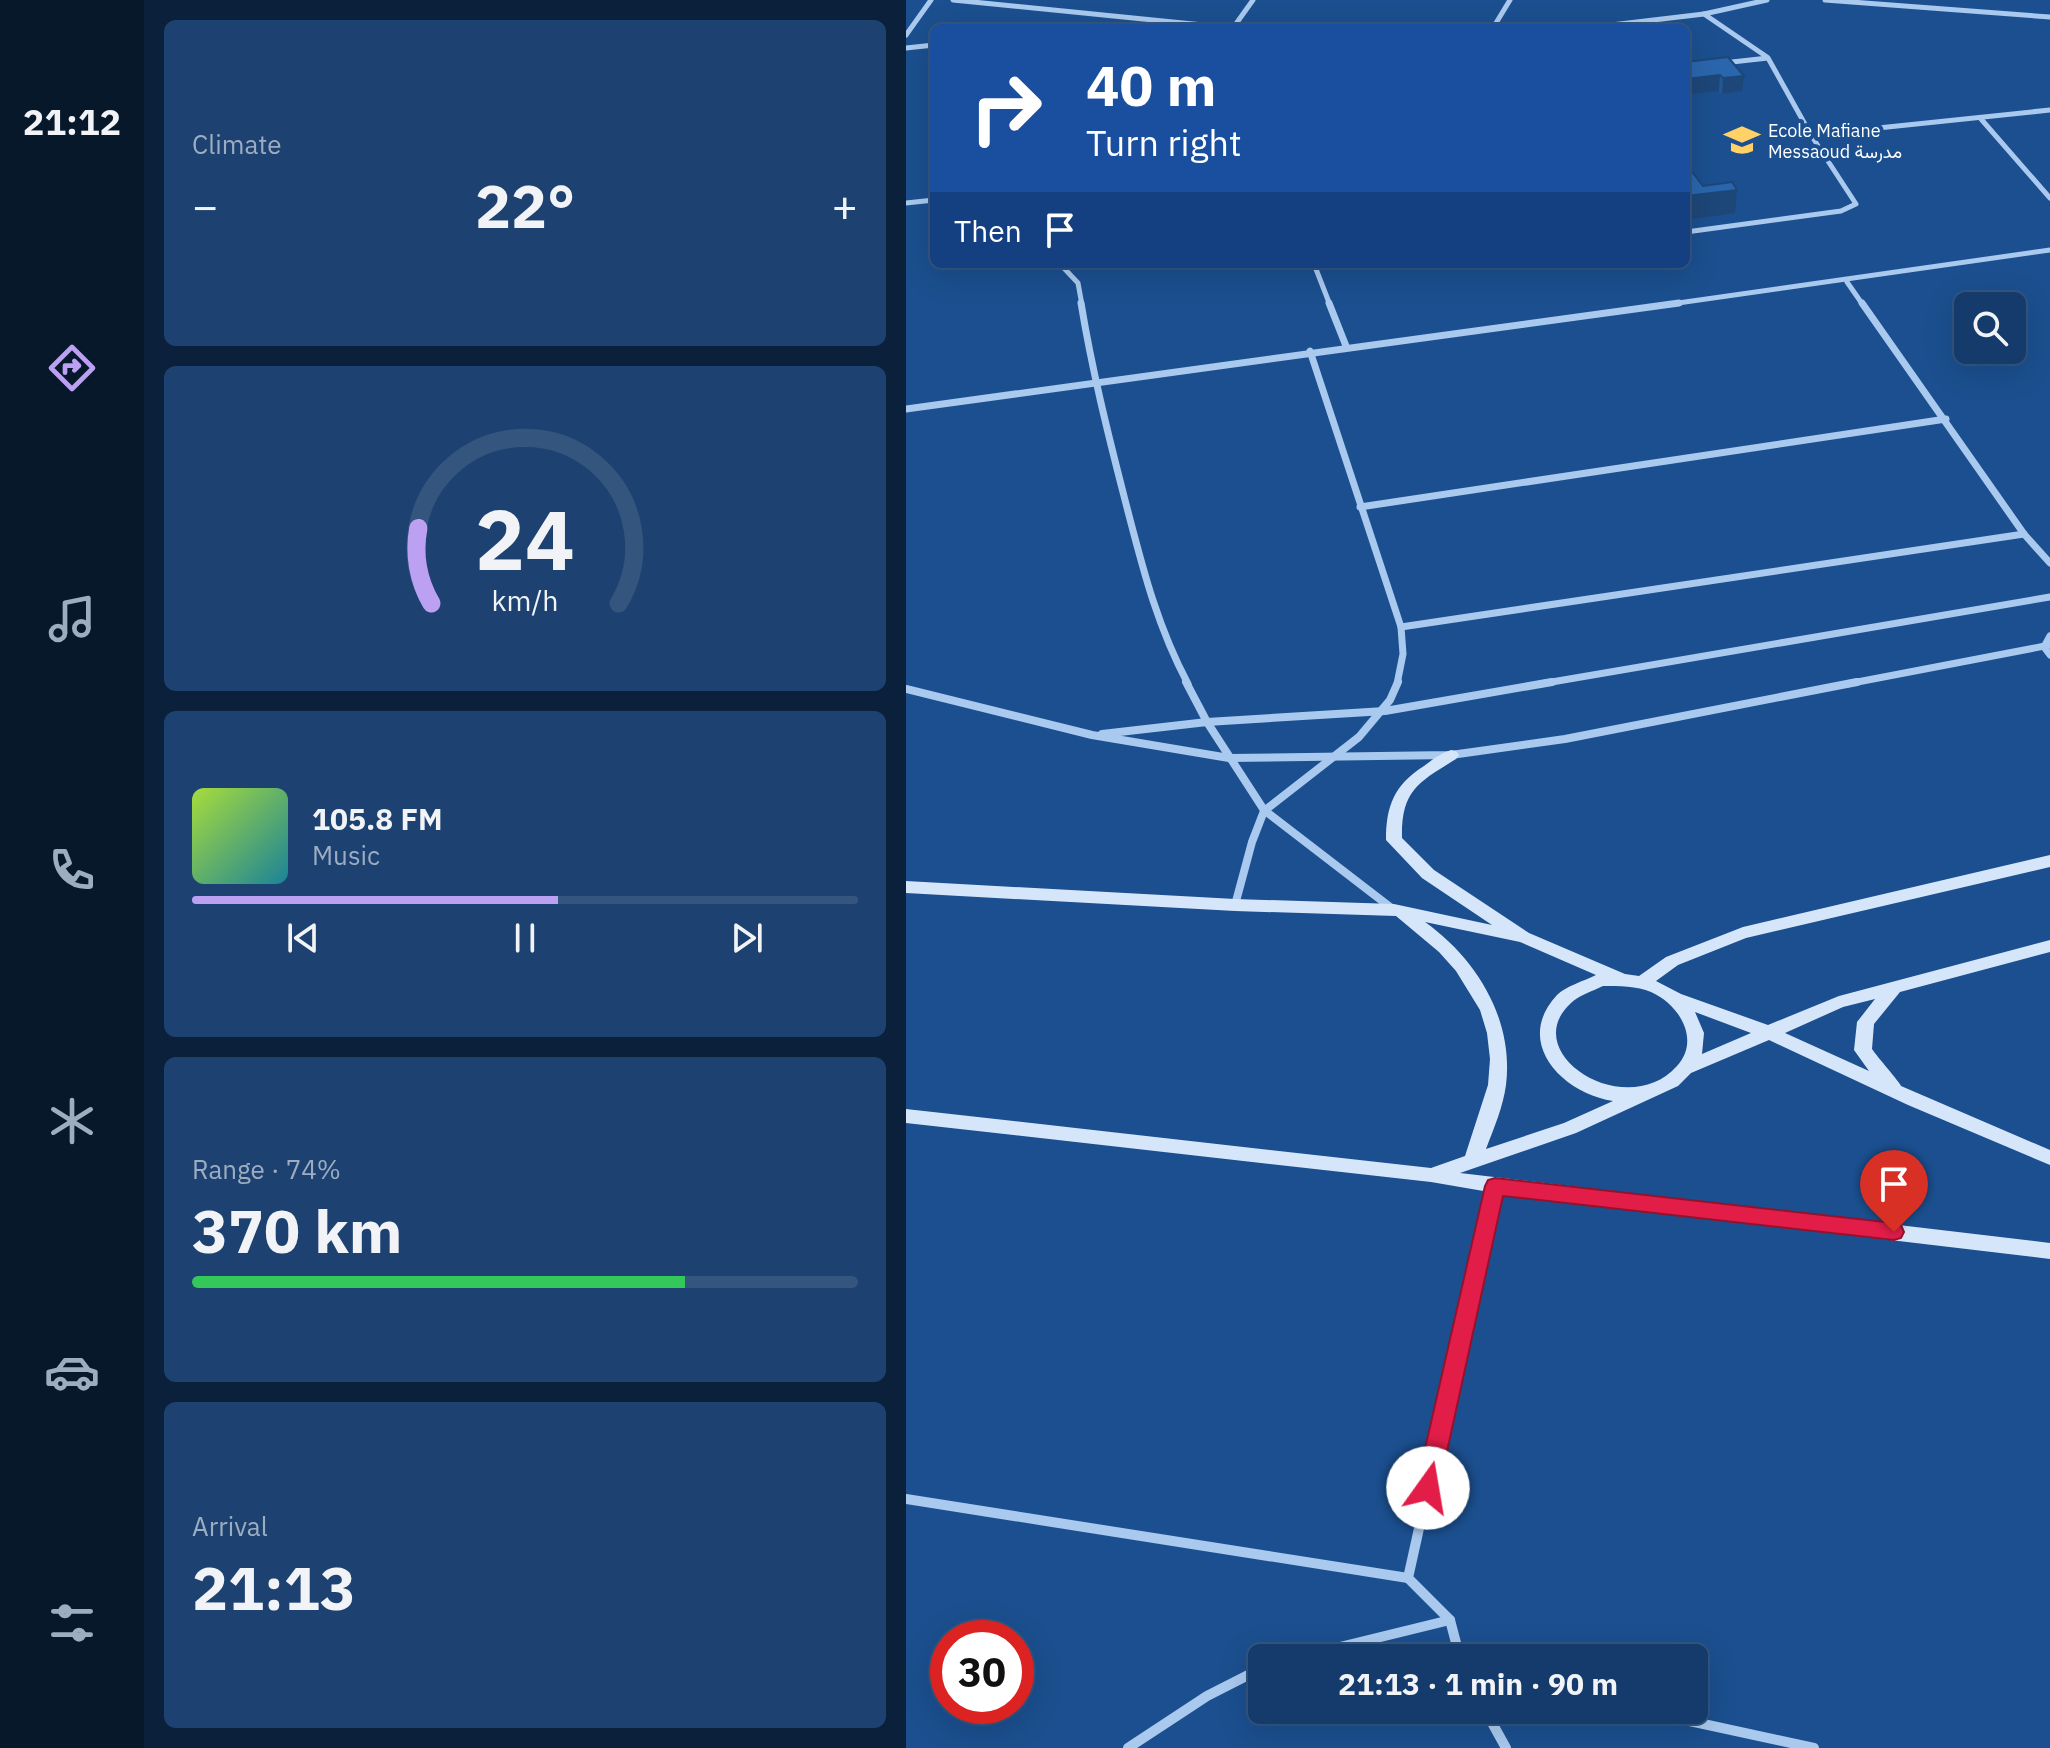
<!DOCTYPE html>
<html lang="en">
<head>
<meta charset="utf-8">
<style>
  body { margin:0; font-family:"IBM Plex Sans",Vazirmatn,sans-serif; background:#1d4271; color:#f1f3f6; height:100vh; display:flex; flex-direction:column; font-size:30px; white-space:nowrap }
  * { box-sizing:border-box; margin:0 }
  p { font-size:26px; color:#9dadc1 }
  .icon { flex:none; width:44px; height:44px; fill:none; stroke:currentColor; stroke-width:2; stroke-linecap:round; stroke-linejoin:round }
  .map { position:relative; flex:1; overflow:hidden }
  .side { display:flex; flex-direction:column; gap:20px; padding:20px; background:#0b203b; width:762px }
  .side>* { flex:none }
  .banner { position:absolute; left:24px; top:24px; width:760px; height:244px; border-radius:12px; box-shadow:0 8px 32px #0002,0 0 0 2px #33557e; background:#1a4fa0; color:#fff; overflow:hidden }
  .controls { position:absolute; left:1048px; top:292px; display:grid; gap:16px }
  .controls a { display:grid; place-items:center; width:72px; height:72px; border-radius:12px; background:#143b6b; box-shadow:0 8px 32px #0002,0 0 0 2px #33557e; font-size:40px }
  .speed { position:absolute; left:24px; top:1620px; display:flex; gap:16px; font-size:40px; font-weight:700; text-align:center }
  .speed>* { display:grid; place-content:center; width:104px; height:104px; border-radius:50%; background:#143b6b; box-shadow:0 8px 32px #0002,0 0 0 2px #33557e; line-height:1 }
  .speed .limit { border:12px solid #d22; background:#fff; color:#111 }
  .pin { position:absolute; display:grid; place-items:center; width:68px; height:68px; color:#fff; margin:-82px -34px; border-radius:50% 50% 50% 0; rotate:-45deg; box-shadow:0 0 8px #0007 }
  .pin .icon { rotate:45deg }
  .me { position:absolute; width:88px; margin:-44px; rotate:13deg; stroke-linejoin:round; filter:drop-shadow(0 0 6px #0008) }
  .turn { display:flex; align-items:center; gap:28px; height:168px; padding:0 24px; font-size:36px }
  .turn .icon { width:104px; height:104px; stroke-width:2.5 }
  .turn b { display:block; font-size:56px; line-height:68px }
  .then { display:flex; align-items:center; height:76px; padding:0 24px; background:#0003; gap:16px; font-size:30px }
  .big { font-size:60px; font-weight:800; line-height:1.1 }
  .side .widget { flex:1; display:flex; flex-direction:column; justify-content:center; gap:12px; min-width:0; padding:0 28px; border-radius:12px; background:#1d4271 }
  .side .dial { align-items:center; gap:0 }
  .dial svg { height:208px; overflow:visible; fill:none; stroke:#33557e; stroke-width:7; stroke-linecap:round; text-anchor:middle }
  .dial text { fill:#f1f3f6; stroke:none }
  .song { display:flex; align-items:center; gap:24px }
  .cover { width:96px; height:96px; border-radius:12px; background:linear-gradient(135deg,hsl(80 70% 55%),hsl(190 70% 35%)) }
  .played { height:8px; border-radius:4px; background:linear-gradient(90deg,#bca0f2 55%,#33557e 55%) }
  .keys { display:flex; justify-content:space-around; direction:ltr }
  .heat { display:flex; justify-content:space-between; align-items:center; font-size:44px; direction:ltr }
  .charge { height:12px; border-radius:6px; background:linear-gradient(90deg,#34c759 74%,#33557e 0) }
  .trip { position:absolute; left:342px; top:1644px; width:460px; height:80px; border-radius:12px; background:#143b6b; box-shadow:0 8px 32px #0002,0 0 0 2px #33557e; font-weight:800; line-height:80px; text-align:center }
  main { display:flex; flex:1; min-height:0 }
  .tab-bar { display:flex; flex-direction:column; width:144px; justify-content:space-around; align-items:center; background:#08182b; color:#9dadc1 }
  .tab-bar .icon { width:56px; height:56px }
  .tab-bar .active { color:#bca0f2 }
  .tab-bar b { font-size:36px; color:#f1f3f6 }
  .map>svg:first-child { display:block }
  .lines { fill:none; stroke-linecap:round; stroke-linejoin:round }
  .minor-far3 { stroke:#a9c9ee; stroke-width:5 }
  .minor-far2 { stroke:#a9c9ee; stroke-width:7 }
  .minor-far1 { stroke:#a9c9ee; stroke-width:8 }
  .minor { stroke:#a9c9ee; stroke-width:10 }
  .secondary { fill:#d6e6fa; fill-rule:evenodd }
  .wall { fill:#245895 }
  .shaded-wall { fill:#1d4779 }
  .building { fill:#2a66ad; stroke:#1d4779; stroke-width:2 }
  .route { fill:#e11d48; stroke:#92132f; stroke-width:2 }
  .labels { text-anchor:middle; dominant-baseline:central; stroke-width:8; stroke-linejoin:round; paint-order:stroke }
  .far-poi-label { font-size:18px; fill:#fff; stroke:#1b4f8f; text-anchor:start }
</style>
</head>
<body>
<main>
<nav class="tab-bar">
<b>21:12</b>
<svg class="icon active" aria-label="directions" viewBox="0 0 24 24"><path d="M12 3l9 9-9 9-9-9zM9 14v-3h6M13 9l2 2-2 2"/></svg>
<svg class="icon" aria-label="music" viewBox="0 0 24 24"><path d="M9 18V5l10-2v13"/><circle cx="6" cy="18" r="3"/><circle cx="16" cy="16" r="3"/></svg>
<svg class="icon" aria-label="phone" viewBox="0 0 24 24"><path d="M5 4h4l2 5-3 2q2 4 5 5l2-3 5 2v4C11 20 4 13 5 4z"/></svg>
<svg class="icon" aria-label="climate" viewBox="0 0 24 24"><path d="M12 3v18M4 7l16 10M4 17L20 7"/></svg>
<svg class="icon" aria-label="car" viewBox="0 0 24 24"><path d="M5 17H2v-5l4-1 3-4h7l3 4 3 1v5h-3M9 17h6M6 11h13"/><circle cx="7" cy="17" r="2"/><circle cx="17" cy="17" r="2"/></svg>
<svg class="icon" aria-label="filters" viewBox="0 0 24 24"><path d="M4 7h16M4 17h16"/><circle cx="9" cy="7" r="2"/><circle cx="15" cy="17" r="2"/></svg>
</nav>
<section class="side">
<div class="widget"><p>Climate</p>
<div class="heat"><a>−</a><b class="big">22°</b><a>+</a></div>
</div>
<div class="widget dial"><svg viewBox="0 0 100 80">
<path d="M14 69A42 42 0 1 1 86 69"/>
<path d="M14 69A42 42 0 0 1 9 40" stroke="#bca0f2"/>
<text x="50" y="56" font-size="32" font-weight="700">24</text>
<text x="50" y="72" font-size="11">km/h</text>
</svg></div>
<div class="widget">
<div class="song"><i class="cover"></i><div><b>105.8 FM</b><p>Music</p></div></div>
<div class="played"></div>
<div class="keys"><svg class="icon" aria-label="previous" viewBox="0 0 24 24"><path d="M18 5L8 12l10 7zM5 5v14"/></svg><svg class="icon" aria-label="pause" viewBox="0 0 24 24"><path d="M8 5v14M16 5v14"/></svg><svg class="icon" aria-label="next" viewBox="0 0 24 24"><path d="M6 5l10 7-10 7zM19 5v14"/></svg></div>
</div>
<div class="widget"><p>Range · 74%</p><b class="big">370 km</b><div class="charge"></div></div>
<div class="widget"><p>Arrival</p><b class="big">21:13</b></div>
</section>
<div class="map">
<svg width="1144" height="1748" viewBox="0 0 1144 1748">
  <rect width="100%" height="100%" fill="#1b4f8f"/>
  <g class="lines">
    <!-- minor-far3 -->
    <g class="minor-far3">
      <path d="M47 0 327 28"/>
      <path d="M919 0 1144 17"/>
      <path d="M798 14 861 57"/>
      <path d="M229 28 261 25"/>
      <path d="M327 28 347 0"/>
      <path d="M587 28 604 0"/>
      <path d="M680 28 798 14 861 0"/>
      <path d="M0 35 25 0"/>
      <path d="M0 48 28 45"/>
      <path d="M1075 119 1144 198"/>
      <path d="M905 135 1144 110"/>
      <path d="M0 203 28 200"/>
      <path d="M780 232 935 211 950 204 905 135 862 58 817 63"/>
      <path d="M154 264 172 283 176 305"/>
      <path d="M408 264 424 305"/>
      <path d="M941 282 957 305"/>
      <path d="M758 305 1144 250"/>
    </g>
    <!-- minor-far2 -->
    <g class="minor-far2">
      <path d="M175 303C186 370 202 434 219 500 236 565 250 624 282 684"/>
      <path d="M423 303 440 346"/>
      <path d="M956 303 1118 534 1144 563"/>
      <path d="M404 351 495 627 497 654 491 684"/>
      <path d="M0 409 773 303"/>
      <path d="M454 507 1040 419"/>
      <path d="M495 627 1118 534"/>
      <path d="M1144 636 1138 647 1144 655"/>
      <path d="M634 684 1144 597"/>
      <path d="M941 684 1144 645"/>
    </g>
    <!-- minor-far1 -->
    <g class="minor-far1">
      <path d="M280 682 301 722 358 810 488 910"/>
      <path d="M0 689 186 735 323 758 545 755 659 739 951 682"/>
      <path d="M196 734 301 722 479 711 646 682"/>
      <path d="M329 905 346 842 358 811 453 737 484 700 492 682"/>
    </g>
    <!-- minor -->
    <g class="minor">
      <path d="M0 1499 502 1578"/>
      <path d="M389 1658 544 1620"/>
      <path d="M554 1658 544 1620 502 1578 589 1186"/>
      <path d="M579 1710 600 1748"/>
      <path d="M733 1710 908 1748"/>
      <path d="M222 1748 301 1696 356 1668"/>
    </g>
    <!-- secondary -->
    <path class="secondary" d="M545 750 550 751 553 755 550 759C513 782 495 790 496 838L528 870 623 933 719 974 733 976 760 957 837 927 1144 855V867L840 938 772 965 750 981 775 994 862 1025 933 996 1144 940V952L994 992 968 1024 966 1049C972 1058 993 1081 995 1086L1144 1150V1165L1002 1105 863 1040 785 1073 772 1086 670 1133 554 1173 1144 1243V1259L589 1193 525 1182 0 1123V1109L525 1168 559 1156 582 1085 584 1059 581 1033 574 1010 550 971 533 952 490 916 329 911 0 893V881L329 899 488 904 586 925 516 878 480 840C480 806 488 785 518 766 526 760 535 753 545 750ZM519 922 614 942 690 975C678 981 660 986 651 995 607 1042 656 1093 707 1101L658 1123 580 1149C588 1128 597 1107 600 1085 608 1020 571 959 519 922ZM697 986C713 986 731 986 745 992 773 1004 795 1040 771 1066 720 1123 610 1053 665 1003 673 995 687 991 697 986ZM969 999 951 1022 948 1050 963 1071 879 1033 937 1007ZM789 1012 845 1033 796 1054 798 1033Z"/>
  </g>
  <!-- wall -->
  <path class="wall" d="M822 57 836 91 816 94 813 91 780 95Z"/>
  <!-- shaded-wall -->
  <g class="shaded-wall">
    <path d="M814 75 813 91 780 95V79Z"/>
    <path d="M838 76 836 91 816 94 817 78Z"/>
    <path d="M831 190 829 213 780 220V196Z"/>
  </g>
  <!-- building -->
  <g class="building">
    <path d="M822 57 838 76 817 78 814 75 780 79V62Z"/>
    <path d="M780 172H786L797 186 826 182 831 190 780 196Z"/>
  </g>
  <!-- route -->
  <path class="route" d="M589 1178 988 1223 995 1225 998 1232 995 1238 988 1240 597 1196 533 1488 530 1495 522 1499 513 1495 510 1488 579 1186 582 1180Z"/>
  <!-- icons -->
  <defs>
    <g id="school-bare" transform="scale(2.76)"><path d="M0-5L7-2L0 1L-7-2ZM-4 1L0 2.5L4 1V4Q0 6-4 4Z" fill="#ffd166" stroke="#1b4f8f" stroke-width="2.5" paint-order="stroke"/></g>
  </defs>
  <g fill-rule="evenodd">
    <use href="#school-bare" x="836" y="140"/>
  </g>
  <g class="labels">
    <!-- far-poi labels -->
    <g class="far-poi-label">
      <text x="862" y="130">Ecole Mafiane<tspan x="862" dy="21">Messaoud مدرسة</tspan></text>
    </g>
  </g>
</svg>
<div class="controls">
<a><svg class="icon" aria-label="search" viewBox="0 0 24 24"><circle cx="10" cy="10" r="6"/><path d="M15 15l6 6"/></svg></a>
</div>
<div class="speed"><div class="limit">30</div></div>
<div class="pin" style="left:988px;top:1232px;background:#d93025"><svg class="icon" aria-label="arrive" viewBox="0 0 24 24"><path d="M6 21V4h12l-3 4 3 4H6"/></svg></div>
<svg class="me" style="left:522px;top:1488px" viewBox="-20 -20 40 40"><circle r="19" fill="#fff"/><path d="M0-13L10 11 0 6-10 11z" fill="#e11d48"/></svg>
<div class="trip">21:13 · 1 min · 90 m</div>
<div class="banner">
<div class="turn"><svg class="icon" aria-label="right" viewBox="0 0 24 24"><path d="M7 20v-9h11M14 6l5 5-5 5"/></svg><div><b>40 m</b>Turn right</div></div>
<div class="then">Then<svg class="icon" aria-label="arrive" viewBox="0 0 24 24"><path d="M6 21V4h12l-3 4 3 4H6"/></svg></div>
</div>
</div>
</main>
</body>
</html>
